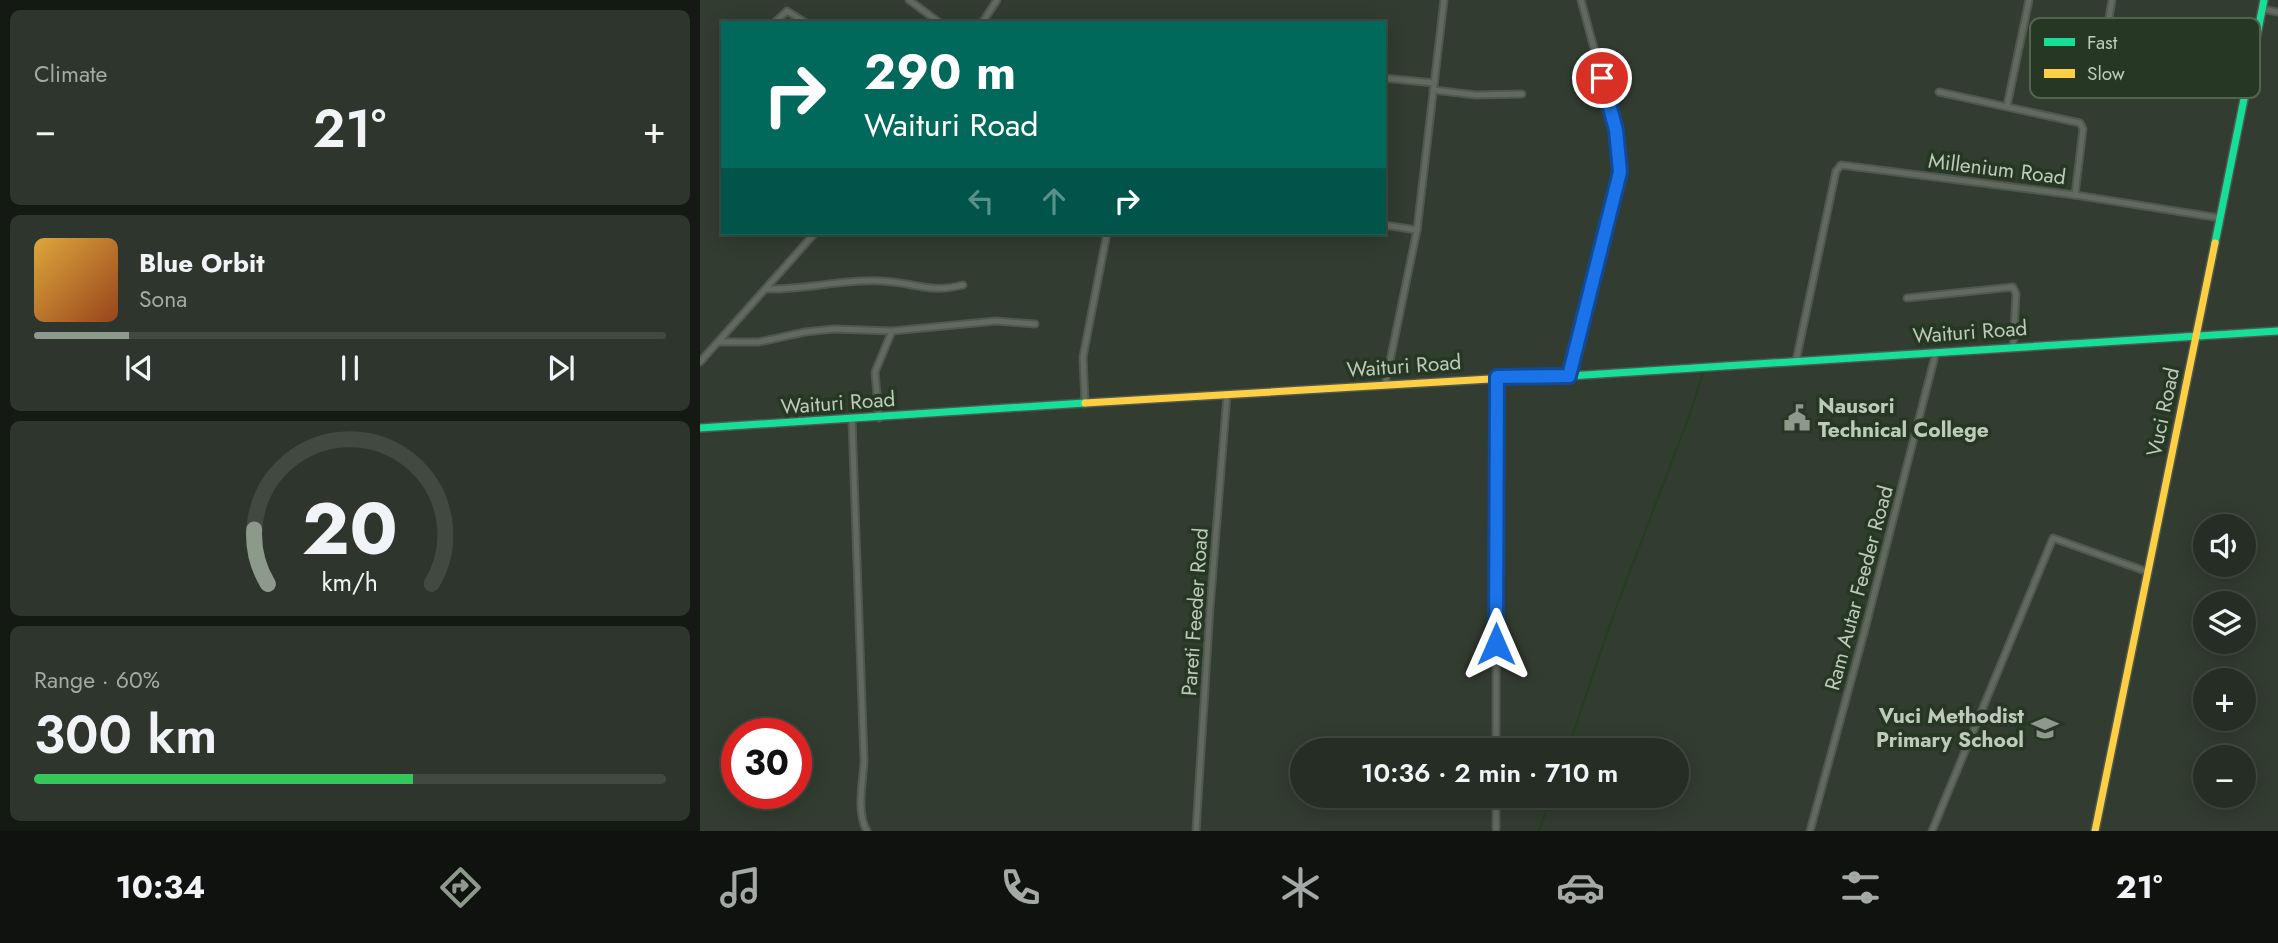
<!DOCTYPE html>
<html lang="en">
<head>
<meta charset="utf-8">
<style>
  body { margin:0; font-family:Jost,sans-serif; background:#2e352c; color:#f1f3f6; height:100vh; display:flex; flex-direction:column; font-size:26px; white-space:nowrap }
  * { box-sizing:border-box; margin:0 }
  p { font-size:23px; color:#a4a8a6 }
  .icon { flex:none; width:38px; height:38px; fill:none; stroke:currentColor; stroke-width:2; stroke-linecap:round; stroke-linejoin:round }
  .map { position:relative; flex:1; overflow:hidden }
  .details { display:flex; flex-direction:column; gap:10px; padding:10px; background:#151914; width:700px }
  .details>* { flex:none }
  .banner { position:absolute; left:21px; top:21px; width:665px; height:214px; border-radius:0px; box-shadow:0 4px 18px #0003,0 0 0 2px #424941; background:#00695c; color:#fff; overflow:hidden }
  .buttons { position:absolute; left:1493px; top:514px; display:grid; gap:14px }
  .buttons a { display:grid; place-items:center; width:63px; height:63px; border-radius:50%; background:#262d24; box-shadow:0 4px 18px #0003,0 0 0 2px #424941; font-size:35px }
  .speed { position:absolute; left:21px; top:718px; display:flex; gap:14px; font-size:35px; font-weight:700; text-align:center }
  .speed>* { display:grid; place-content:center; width:91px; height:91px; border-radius:50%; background:#262d24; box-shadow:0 4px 18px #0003,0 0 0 2px #424941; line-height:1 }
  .speed .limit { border:10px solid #d22; background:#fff; color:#111 }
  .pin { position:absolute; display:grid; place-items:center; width:60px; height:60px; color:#fff; margin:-30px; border:4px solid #fff; border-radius:50%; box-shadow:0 2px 7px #0007 }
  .me { position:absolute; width:77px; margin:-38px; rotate:0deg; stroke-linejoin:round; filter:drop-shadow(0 0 5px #0008) }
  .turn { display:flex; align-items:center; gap:24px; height:147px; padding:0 28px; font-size:32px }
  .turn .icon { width:91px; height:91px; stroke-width:2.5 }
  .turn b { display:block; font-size:49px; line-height:60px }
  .lanes { display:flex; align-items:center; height:66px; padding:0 28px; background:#0003; justify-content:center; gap:35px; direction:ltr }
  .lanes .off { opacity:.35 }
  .big { font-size:52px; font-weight:600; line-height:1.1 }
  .details .tile { flex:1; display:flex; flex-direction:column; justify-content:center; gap:10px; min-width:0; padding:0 24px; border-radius:10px; background:#2e352c }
  .details .dial { align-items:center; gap:0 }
  .dial svg { height:182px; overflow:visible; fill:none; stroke:#424941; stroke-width:7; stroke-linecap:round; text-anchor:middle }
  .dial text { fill:#f1f3f6; stroke:none }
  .song { display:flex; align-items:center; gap:21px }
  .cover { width:84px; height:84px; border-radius:10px; background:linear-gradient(135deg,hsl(40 70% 55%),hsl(20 70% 35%)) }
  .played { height:7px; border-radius:4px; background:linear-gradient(90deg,#8d998b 15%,#424941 15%) }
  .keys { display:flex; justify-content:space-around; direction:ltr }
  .heat { display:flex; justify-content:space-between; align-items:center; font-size:38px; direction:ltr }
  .charge { height:10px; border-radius:5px; background:linear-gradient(90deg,#34c759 60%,#424941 0) }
  .trip { position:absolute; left:590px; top:738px; width:399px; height:70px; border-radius:35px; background:#262d24; box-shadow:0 4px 18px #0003,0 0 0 2px #424941; font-weight:600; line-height:70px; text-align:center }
  .menu { display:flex; height:112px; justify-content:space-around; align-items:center; background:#0f120e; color:#a4a8a6 }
  .menu .icon { width:49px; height:49px }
  .menu .selected { color:#8d998b }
  .menu b { font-size:32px; color:#f1f3f6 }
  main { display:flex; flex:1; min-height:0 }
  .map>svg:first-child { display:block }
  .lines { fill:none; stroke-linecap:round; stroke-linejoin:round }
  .stream { stroke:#243f20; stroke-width:2 }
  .street-casing { stroke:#4f584e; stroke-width:9 }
  .fast-casing { stroke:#4f584e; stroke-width:10 }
  .slow-casing { stroke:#4f584e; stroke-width:10 }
  .street { stroke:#626a60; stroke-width:5 }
  .fast { stroke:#16e098; stroke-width:7 }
  .slow { stroke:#ffcf43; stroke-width:7 }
  .route-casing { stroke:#114b97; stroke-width:18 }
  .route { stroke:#1a73e8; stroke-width:12 }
  .labels { text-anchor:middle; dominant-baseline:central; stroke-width:7; stroke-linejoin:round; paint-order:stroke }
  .street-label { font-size:21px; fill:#becbbc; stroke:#263723 }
  .poi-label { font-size:21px; font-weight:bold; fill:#becbbc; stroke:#263723; text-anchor:start }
  .key { fill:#263723; stroke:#546351; stroke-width:2 }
  .key-label { font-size:19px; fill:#becbbc }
</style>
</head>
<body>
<main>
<section class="details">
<div class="tile"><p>Climate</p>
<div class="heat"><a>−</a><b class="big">21°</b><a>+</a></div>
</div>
<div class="tile">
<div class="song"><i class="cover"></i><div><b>Blue Orbit</b><p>Sona</p></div></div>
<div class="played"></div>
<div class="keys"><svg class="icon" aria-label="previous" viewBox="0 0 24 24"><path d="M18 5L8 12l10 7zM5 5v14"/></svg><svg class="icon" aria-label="pause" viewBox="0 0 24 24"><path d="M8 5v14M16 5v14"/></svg><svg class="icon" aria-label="next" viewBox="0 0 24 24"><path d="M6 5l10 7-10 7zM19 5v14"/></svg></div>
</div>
<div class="tile dial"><svg viewBox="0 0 100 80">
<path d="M14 69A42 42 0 1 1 86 69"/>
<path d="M14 69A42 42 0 0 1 8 45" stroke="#8d998b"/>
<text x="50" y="56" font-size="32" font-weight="700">20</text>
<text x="50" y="72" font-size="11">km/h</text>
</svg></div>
<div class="tile"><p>Range · 60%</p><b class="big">300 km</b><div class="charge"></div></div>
</section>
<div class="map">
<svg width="1578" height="831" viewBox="0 0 1578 831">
  <rect width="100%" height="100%" fill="#323c30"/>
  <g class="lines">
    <!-- stream -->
    <g class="stream">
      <path d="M867 751 913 616 991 411 1004 369"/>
      <path d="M839 831 851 796"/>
    </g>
    <!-- street casing -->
    <g class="street-casing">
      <g id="street">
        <path d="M209 0 240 23"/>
        <path d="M1412 0 1405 42 1408 50 1548 81"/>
        <path d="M1562 9 1578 12"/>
        <path d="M74 23 87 11 106 23"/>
        <path d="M282 23 297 0"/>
        <path d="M684 78 734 83"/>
        <path d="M733 90 776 95 822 94"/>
        <path d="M1239 92 1380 123 1383 129 1375 195"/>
        <path d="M1307 106 1329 0"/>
        <path d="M684 225 717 230"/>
        <path d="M66 289C104 290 143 279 181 281 214 282 228 294 263 285"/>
        <path d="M1207 298 1313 287 1316 294 1313 347"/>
        <path d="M18 342H59L105 332 134 329 192 331 296 321 335 324"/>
        <path d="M1096 361 1136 171 1141 165 1375 195 1520 218"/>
        <path d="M0 362 115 233"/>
        <path d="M869 376 920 172 916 130 881 0"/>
        <path d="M685 385 717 230 744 0"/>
        <path d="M385 404 383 357 407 233"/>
        <path d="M179 418 175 372 192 331"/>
        <path d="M152 420 164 761C163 782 156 812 167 831"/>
        <path d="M796 751 797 377"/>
        <path d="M796 828V796"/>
        <path d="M496 831 510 608 527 395"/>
        <path d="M1110 831 1164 633 1236 352"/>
        <path d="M1232 831 1353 538 1448 572"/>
      </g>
    </g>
    <!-- fast casing -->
    <g class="fast-casing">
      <g id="fast">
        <path d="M1515 243 1564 0"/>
        <path d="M824 377 869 376 1578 331"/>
        <path d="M0 428 385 403"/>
      </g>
    </g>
    <!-- slow casing -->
    <g class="slow-casing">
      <g id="slow">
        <path d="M385 403 824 377"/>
        <path d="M1395 831 1515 243"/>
      </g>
    </g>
    <!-- street -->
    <use href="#street" class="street"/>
    <!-- fast -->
    <use href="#fast" class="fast"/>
    <!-- slow -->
    <use href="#slow" class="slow"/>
  </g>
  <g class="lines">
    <!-- route casing -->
    <g class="route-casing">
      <path id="route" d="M796 644 797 377 869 376 920 172 916 130 902 78"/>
    </g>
    <!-- route -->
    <use href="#route" class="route"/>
  </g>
  <!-- icons -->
  <defs>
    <g id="civic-bare" transform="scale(2.1)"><path d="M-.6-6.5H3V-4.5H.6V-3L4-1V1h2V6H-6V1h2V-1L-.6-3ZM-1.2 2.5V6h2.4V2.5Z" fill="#8d998b" stroke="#263723" stroke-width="2.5" paint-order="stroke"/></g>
    <g id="school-bare" transform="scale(2.1)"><path d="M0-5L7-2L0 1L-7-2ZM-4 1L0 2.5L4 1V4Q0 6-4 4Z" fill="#8d998b" stroke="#263723" stroke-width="2.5" paint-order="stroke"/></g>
  </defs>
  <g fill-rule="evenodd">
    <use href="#civic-bare" x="1097" y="418"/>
    <use href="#school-bare" x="1345" y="728"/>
  </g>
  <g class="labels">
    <!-- street labels -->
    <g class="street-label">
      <text transform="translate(1297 169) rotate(7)">Millenium Road</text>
      <text transform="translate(1270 332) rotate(-4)">Waituri Road</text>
      <text transform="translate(704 366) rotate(-4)">Waituri Road</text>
      <text transform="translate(138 403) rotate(-4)">Waituri Road</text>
      <text transform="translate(1463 412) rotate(-78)">Vuci Road</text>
      <text transform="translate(1159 588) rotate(-75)">Ram Autar Feeder Road</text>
      <text transform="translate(495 612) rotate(-86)">Pareti Feeder Road</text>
    </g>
    <!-- poi labels -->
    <g class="poi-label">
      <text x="1118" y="406">Nausori<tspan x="1118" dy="24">Technical College</tspan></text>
      <text x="1324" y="716" text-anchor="end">Vuci Methodist<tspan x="1324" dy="24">Primary School</tspan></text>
    </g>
  </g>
  <!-- legend -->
  <rect x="1330" y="18" width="230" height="80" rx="10" class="key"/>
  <rect x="1344" y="38" width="31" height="8" fill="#16e098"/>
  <rect x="1344" y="69" width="31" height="9" fill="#ffcf43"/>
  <g class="key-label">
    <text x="1387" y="49">Fast</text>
    <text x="1387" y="80">Slow</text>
  </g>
</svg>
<div class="buttons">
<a><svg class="icon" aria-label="sound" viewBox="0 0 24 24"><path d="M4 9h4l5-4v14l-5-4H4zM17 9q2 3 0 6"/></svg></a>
<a><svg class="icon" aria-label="layers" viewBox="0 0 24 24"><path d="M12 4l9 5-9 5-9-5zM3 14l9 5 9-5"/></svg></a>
<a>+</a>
<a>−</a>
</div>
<div class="speed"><div class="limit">30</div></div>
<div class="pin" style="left:902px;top:78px;background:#d93025"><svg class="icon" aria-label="arrive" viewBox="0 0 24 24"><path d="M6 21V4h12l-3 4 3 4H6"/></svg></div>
<svg class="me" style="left:796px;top:644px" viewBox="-20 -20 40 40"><path d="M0-17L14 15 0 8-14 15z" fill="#1a73e8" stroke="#fff" stroke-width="4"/></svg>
<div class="trip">10:36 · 2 min · 710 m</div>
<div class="banner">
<div class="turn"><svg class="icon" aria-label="right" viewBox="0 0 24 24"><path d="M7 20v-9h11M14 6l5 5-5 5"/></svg><div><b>290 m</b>Waituri Road</div></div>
<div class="lanes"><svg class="icon off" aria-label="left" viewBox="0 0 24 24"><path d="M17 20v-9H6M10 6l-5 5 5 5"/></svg><svg class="icon off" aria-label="ahead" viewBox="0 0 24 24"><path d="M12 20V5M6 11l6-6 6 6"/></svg><svg class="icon" aria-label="right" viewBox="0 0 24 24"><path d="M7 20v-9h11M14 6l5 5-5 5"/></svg></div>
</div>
</div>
</main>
<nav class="menu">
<b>10:34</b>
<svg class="icon selected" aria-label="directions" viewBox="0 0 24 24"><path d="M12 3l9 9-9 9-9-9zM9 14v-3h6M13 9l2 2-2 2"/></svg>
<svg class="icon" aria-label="music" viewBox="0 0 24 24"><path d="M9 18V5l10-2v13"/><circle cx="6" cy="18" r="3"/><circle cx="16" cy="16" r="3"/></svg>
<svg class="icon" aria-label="phone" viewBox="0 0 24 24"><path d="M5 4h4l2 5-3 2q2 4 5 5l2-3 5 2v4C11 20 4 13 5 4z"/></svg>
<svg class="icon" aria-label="climate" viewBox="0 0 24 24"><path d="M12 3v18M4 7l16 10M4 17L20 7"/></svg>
<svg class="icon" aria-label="car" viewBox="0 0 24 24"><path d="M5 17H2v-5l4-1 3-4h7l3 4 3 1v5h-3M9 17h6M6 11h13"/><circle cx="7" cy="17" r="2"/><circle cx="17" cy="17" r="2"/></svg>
<svg class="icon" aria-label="filters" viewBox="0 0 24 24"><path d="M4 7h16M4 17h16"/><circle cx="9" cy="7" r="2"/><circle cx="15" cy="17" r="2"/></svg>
<b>21°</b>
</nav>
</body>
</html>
